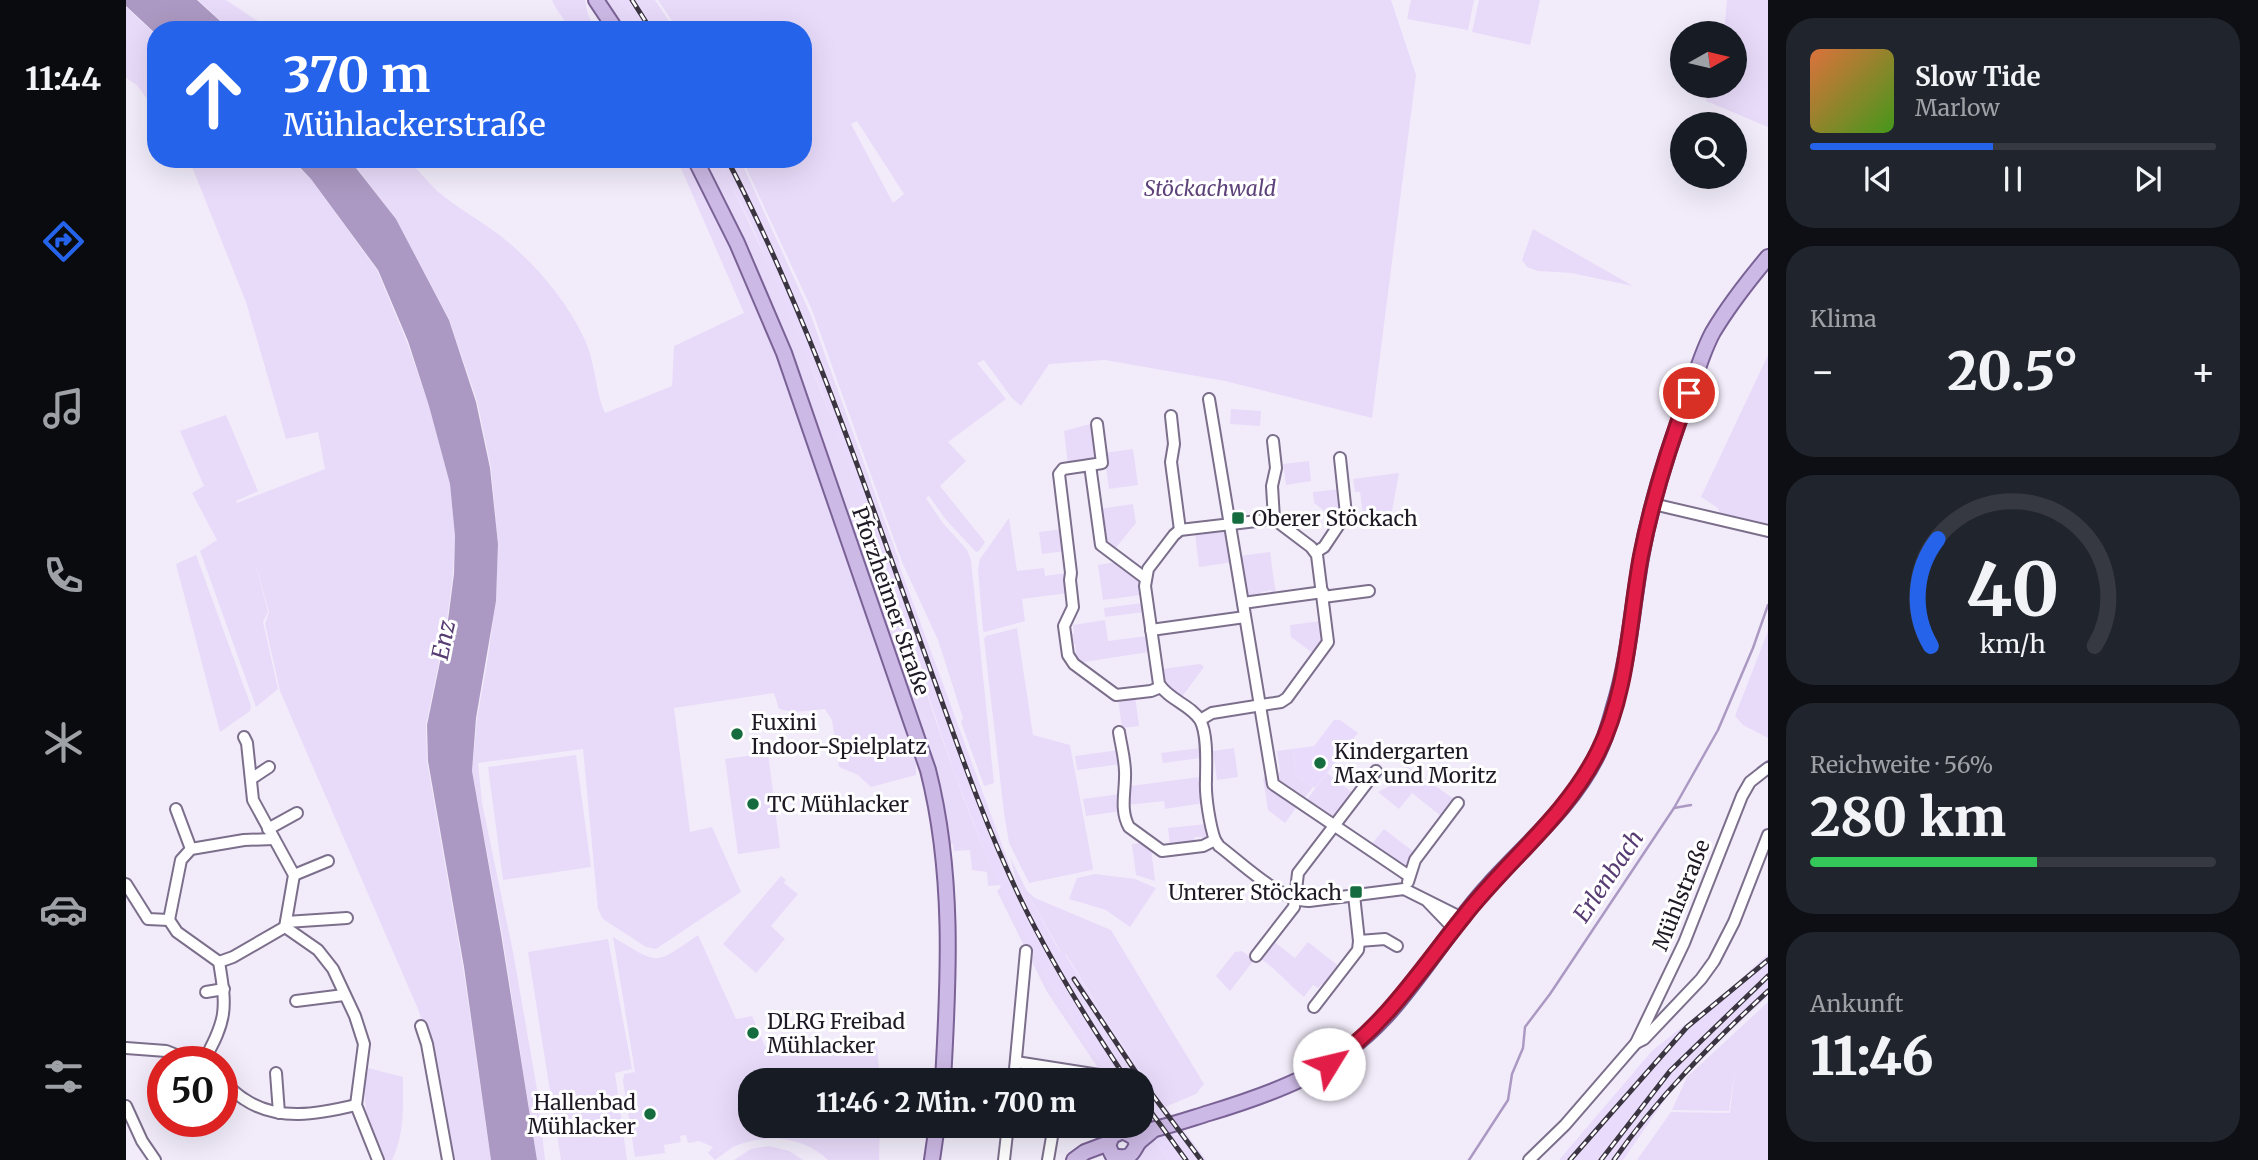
<!DOCTYPE html>
<html lang="de">
<head>
<meta charset="utf-8">
<style>
  body { margin:0; font-family:Merriweather,serif; background:#20242c; color:#f1f3f6; height:100vh; display:flex; flex-direction:column; font-size:26px; white-space:nowrap }
  * { box-sizing:border-box; margin:0 }
  p { font-size:23px; color:#9ea1a6 }
  .icon { flex:none; width:38px; height:38px; fill:none; stroke:currentColor; stroke-width:2; stroke-linecap:round; stroke-linejoin:round }
  .map { position:relative; flex:1; overflow:hidden }
  .details { display:flex; flex-direction:column; gap:18px; padding:18px; background:#0d0f14; width:490px }
  .details>* { flex:none }
  .top-card { position:absolute; left:21px; top:21px; width:665px; height:147px; border-radius:28px; box-shadow:0 7px 28px #0002; background:#2563eb; color:#fff; overflow:hidden }
  .needle { width:46px; rotate:82deg }
  .buttons { position:absolute; left:1544px; top:21px; display:grid; gap:14px }
  .buttons a { display:grid; place-items:center; width:77px; height:77px; border-radius:50%; background:#171b24; box-shadow:0 7px 28px #0002; font-size:35px }
  .speed { position:absolute; left:21px; top:1046px; display:flex; gap:14px; font-size:35px; font-weight:700; text-align:center }
  .speed>* { display:grid; place-content:center; width:91px; height:91px; border-radius:50%; background:#171b24; box-shadow:0 7px 28px #0002; line-height:1 }
  .speed .limit { border:10px solid #d22; background:#fff; color:#111 }
  .pin { position:absolute; display:grid; place-items:center; width:60px; height:60px; color:#fff; margin:-30px; border:4px solid #fff; border-radius:50%; box-shadow:0 2px 7px #0007 }
  .me { position:absolute; width:77px; margin:-38px; rotate:54deg; stroke-linejoin:round; filter:drop-shadow(0 0 5px #0008) }
  .turn { display:flex; align-items:center; gap:24px; height:147px; padding:0 21px; font-size:32px }
  .turn .icon { width:91px; height:91px; stroke-width:2.5 }
  .turn b { display:block; font-size:49px; line-height:60px }
  .big { font-size:52px; font-weight:800; line-height:1.1 }
  .details .tile { flex:1; display:flex; flex-direction:column; justify-content:center; gap:10px; min-width:0; padding:0 24px; border-radius:28px; background:#20242c }
  .details .dial { align-items:center; gap:0 }
  .dial svg { height:182px; overflow:visible; fill:none; stroke:#363941; stroke-width:7; stroke-linecap:round; text-anchor:middle }
  .dial text { fill:#f1f3f6; stroke:none }
  .song { display:flex; align-items:center; gap:21px }
  .cover { width:84px; height:84px; border-radius:10px; background:linear-gradient(135deg,hsl(20 70% 55%),hsl(100 70% 35%)) }
  .played { height:7px; border-radius:4px; background:linear-gradient(90deg,#2563eb 45%,#363941 45%) }
  .keys { display:flex; justify-content:space-around; direction:ltr }
  .heat { display:flex; justify-content:space-between; align-items:center; font-size:38px; direction:ltr }
  .charge { height:10px; border-radius:5px; background:linear-gradient(90deg,#34c759 56%,#363941 0) }
  .trip { position:absolute; left:612px; top:1068px; width:416px; height:70px; border-radius:28px; background:#171b24; box-shadow:0 7px 28px #0002; font-weight:800; line-height:70px; text-align:center }
  main { display:flex; flex:1; min-height:0 }
  .dock { display:flex; flex-direction:column; width:126px; justify-content:space-around; align-items:center; background:#090b0e; color:#9ea1a6 }
  .dock .icon { width:49px; height:49px }
  .dock .current { color:#2563eb }
  .dock b { font-size:32px; color:#f1f3f6 }
  .map>svg:first-child { display:block }
  .built { fill:#e9dbfc }
  .green { fill:#e8dbfa; fill-rule:evenodd }
  .water { fill:#ac99c3 }
  .lines { fill:none; stroke-linecap:round; stroke-linejoin:round }
  .stream { stroke:#ac99c3; stroke-width:2.5 }
  .minor-casing { stroke:#7c6f8c; stroke-width:14 }
  .major-casing { stroke:#7a6296; stroke-width:18 }
  .minor { stroke:#fff; stroke-width:10 }
  .major { stroke:#cdb9e5; stroke-width:14 }
  .rail-casing { stroke:#3a3540; stroke-width:5 }
  .rail { stroke:#fff; stroke-width:2.5; stroke-dasharray:8; stroke-linecap:butt }
  .route-casing { stroke:#92132f; stroke-width:18 }
  .route { stroke:#e11d48; stroke-width:12 }
  .poi-dot { fill:#146c3f; stroke:#fff; stroke-width:2.5 }
  .labels { text-anchor:middle; dominant-baseline:central; stroke-width:6; stroke-linejoin:round; paint-order:stroke }
  .park-label { font-size:21px; font-style:italic; fill:#5e437a; stroke:#fff }
  .poi-label { font-size:21px; fill:#1e1924; stroke:#fff; text-anchor:start }
  .street-label { font-size:21px; fill:#1e1924; stroke:#fff }
  .water-label { font-size:23px; font-style:italic; fill:#563c72; stroke:#fff }
</style>
</head>
<body>
<main>
<nav class="dock">
<b>11:44</b>
<svg class="icon current" aria-label="directions" viewBox="0 0 24 24"><path d="M12 3l9 9-9 9-9-9zM9 14v-3h6M13 9l2 2-2 2"/></svg>
<svg class="icon" aria-label="music" viewBox="0 0 24 24"><path d="M9 18V5l10-2v13"/><circle cx="6" cy="18" r="3"/><circle cx="16" cy="16" r="3"/></svg>
<svg class="icon" aria-label="phone" viewBox="0 0 24 24"><path d="M5 4h4l2 5-3 2q2 4 5 5l2-3 5 2v4C11 20 4 13 5 4z"/></svg>
<svg class="icon" aria-label="climate" viewBox="0 0 24 24"><path d="M12 3v18M4 7l16 10M4 17L20 7"/></svg>
<svg class="icon" aria-label="car" viewBox="0 0 24 24"><path d="M5 17H2v-5l4-1 3-4h7l3 4 3 1v5h-3M9 17h6M6 11h13"/><circle cx="7" cy="17" r="2"/><circle cx="17" cy="17" r="2"/></svg>
<svg class="icon" aria-label="filters" viewBox="0 0 24 24"><path d="M4 7h16M4 17h16"/><circle cx="9" cy="7" r="2"/><circle cx="15" cy="17" r="2"/></svg>
</nav>
<div class="map">
<svg width="1642" height="1160" viewBox="0 0 1642 1160">
  <rect width="100%" height="100%" fill="#f2ecfa"/>
  <!-- built -->
  <g class="built">
    <path d="M495 0H510L530 30H515Z"/>
    <path d="M592 159H606L636 218 674 303 706 382 889 880H891L903 896 930 945 936 954H939L985 1028 1020 1080 1080 1160H1043L1017 1124V1080H985L920 975 884 907 863 862 829 775 765 584 694 387 625 224Z"/>
    <path d="M1208 720H1214L1232 733 1189 788 1170 775 1166 749 1188 746Z"/>
    <path d="M1642 954V996L1592 1042 1542 1095 1497 1160H1433L1526 1051 1608 985Z"/>
  </g>
  <!-- green -->
  <g class="green">
    <path d="M72 0H100L130 20 151 30H105Z"/>
    <path d="M426 0H459L462 15 470 30H442C440 19 430 11 426 0Z"/>
    <path d="M477 0H495L515 30H496Z"/>
    <path d="M510 0H529L549 30H530Z"/>
    <path d="M532 0H1265L1290 75 1246 418 1099 381 979 360 923 364 895 406 885 397 858 360 851 363 880 399 822 442 840 461 814 486 859 542 853 551 850 552 820 520 803 496 800 498 816 522 841 550 845 560 868 783 858 786 835 722 837 718 812 640 776 562 686 310 616 159H677V30H552ZM731 121 778 194 767 203 725 124Z"/>
    <path d="M1285 0H1348L1342 30 1281 19Z"/>
    <path d="M1353 0H1414L1404 45 1346 32Z"/>
    <path d="M1601 0H1642V127L1580 101V93L1575 90 1576 86H1608V33H1598Z"/>
    <path d="M0 7 30 35V111L11 85 0 78Z"/>
    <path d="M63 159H165L185 179 251 270 281 342 303 406 324 484 329 536 327 574 320 628 300 725 301 761 337 967 365 1160H326L307 1052 292 1009 154 691 139 624 143 612 128 559 142 612 137 622 152 689 130 707 74 551 91 540 66 493 78 486 54 431 100 415 132 491 110 501 111 503 199 469 192 432 160 439 120 302Z"/>
    <path d="M224 159H282C292 170 301 181 311 191 330 207 352 219 372 234 407 261 438 297 457 336 470 361 468 388 479 413L546 386 548 346 618 313 551 159H563L640 321 790 752V775L745 787 732 775 713 767 706 720 699 709 668 712 653 709 648 693 548 708 564 832 586 827 615 892 530 949 520 947 477 919 472 909 457 749 352 763 356 803 387 952 411 1089 419 1160H411L376 934 346 771 351 718 361 663 370 600 372 544 365 468 351 401 323 319 270 219Z"/>
    <path d="M575 159H592C661 294 716 440 765 585 799 686 829 788 874 885L862 886 861 872 846 870 844 850 828 851 827 844H824L814 798 718 519Z"/>
    <path d="M606 159H614L684 313 774 563 771 564C722 426 673 290 606 159Z"/>
    <path d="M1407 229 1507 286 1445 273 1412 271 1401 267 1396 260Z"/>
    <path d="M1642 355V527L1595 515 1592 508 1575 497Z"/>
    <path d="M1105 409 1135 411 1134 426 1104 424Z"/>
    <path d="M968 423 973 461 942 465 938 431Z"/>
    <path d="M1007 449 1012 485 983 489 978 453Z"/>
    <path d="M1183 461 1185 481 1160 485 1157 464Z"/>
    <path d="M1273 473 1266 511 1237 515 1234 492H1229L1227 479Z"/>
    <path d="M1215 489 1218 511 1213 522 1188 503 1187 492Z"/>
    <path d="M1007 504 1010 523 987 551 978 540 973 509Z"/>
    <path d="M883 518 891 571 918 568 919 576 940 573 942 593 896 599 899 621 859 632 857 631 852 569 854 559Z"/>
    <path d="M937 529 940 551 916 554 913 532Z"/>
    <path d="M1101 529 1107 562 1073 567 1069 533Z"/>
    <path d="M1144 552 1150 595 1146 596 1145 590 1135 592V597L1120 599 1113 556Z"/>
    <path d="M70 555 125 706 124 711 94 732 50 564Z"/>
    <path d="M991 562 1012 579 1015 595 977 600 972 565Z"/>
    <path d="M1017 603 1018 612 979 617 978 608Z"/>
    <path d="M979 620 982 641 1021 636 1023 652 951 663 945 653 950 652 949 644 944 645 942 634 948 633 947 625Z"/>
    <path d="M1195 621C1197 635 1197 642 1188 654L1165 637 1164 625Z"/>
    <path d="M891 628 907 735 944 745 967 868 966 870 903 883 883 843 878 813 858 639 860 636Z"/>
    <path d="M1642 631V738L1617 725 1609 716Z"/>
    <path d="M1074 664 1078 667 1055 698 1039 684 1036 669Z"/>
    <path d="M1009 696 1013 726 996 728 992 698Z"/>
    <path d="M1074 748 1075 758 1037 763 1035 753Z"/>
    <path d="M1108 748 1112 777 1091 780 1087 751Z"/>
    <path d="M1166 749 1170 775 1187 787 1177 800 1150 782 1149 774 1154 772 1151 751Z"/>
    <path d="M993 750 995 764 951 770 949 756Z"/>
    <path d="M642 753 654 848 612 854 599 759Z"/>
    <path d="M450 755 465 867 377 880 362 767Z"/>
    <path d="M1281 766 1328 799 1315 816 1286 793 1273 809 1252 792 1267 784Z"/>
    <path d="M1201 773 1228 794 1207 821 1179 802Z"/>
    <path d="M1074 777 1078 803 1039 809 1038 801 1001 805 1000 794 1005 793 1004 786Z"/>
    <path d="M1142 777 1172 805 1159 823 1142 810 1137 778Z"/>
    <path d="M994 794 996 811 960 816 957 799Z"/>
    <path d="M1080 824 1082 836 1077 842 1076 837H1068L1069 844 1044 847 1042 828Z"/>
    <path d="M1258 829 1288 852 1278 870 1244 846Z"/>
    <path d="M1017 843 1025 848 1029 881 1010 875 1006 844Z"/>
    <path d="M884 857 901 891 909 898 985 930 1078 1084 1070 1094 1039 1107 985 1028 940 954H936L903 896 900 897 890 880Z"/>
    <path d="M969 874 1009 879 1030 888 1004 927 980 910 943 899 951 878Z"/>
    <path d="M655 876 660 880 658 883 672 894 645 926 659 939 630 973 597 944Z"/>
    <path d="M875 887 920 975 985 1080H980L921 992 871 891Z"/>
    <path d="M572 935 610 1019 626 1016 639 1046H751L754 1080H625V1125H754L753 1160H702C677 1136 639 1133 607 1147 601 1151 595 1156 589 1160L582 1153 587 1147 573 1141 562 1143 560 1135 554 1136 555 1142 538 1145 539 1153 509 1157 497 1081 498 1074 509 1072 487 937C534 965 527 966 572 935Z"/>
    <path d="M482 939 506 1069 489 1073 501 1160H435L402 952Z"/>
    <path d="M1147 941 1169 958 1182 942 1215 968 1200 987 1196 984 1192 988 1187 985 1178 997C1162 984 1151 970 1134 958Z"/>
    <path d="M1116 951 1128 960 1104 991 1090 976 1109 952Z"/>
    <path d="M1642 1002V1160H1511L1545 1112 1604 1113 1609 1070 1603 1111 1546 1110 1561 1077Z"/>
    <path d="M242 1068 277 1077C277 1104 279 1134 266 1160H258C242 1126 234 1105 242 1068Z"/>
    <path d="M1026 1137 1043 1160H1012L1015 1150Z"/>
    <path d="M643 1146 663 1151 677 1160H608L625 1149Z"/>
  </g>
  <!-- water -->
  <g class="water">
    <path d="M0 0H71L104 30H30V34L0 6Z"/>
    <path d="M166 159H223L270 219 323 320 350 402 364 468 372 544 370 601 350 718 346 771 375 934 411 1160H365L338 967 302 761 301 725 321 628 328 574 329 536 324 484 303 406 282 341 252 270 185 179Z"/>
  </g>
  <g class="lines">
    <!-- stream -->
    <g class="stream">
      <path d="M1632 768 1642 761"/>
      <path d="M1548 808 1565 805"/>
      <path d="M1343 1160 1382 1100 1386 1074 1397 1048 1399 1027 1424 994 1548 808 1592 730 1627 648 1642 605"/>
    </g>
    <!-- minor casing -->
    <g class="minor-casing">
      <g id="minor">
        <path d="M1083 399 1147 784 1283 876"/>
        <path d="M1045 416 1048 444 1045 462 1054 530"/>
        <path d="M1147 441 1150 468 1146 486 1148 519"/>
        <path d="M964 465 976 463 971 424"/>
        <path d="M1527 504 1642 531"/>
        <path d="M1190 552 1198 547 1220 514 1214 458"/>
        <path d="M1019 578 975 545 964 465 937 469 933 474 945 573 944 580 947 607 938 626 942 655 948 664 990 695 1025 691 1035 687"/>
        <path d="M1197 597 1243 591"/>
        <path d="M1117 603 1197 592"/>
        <path d="M1025 630 1119 617"/>
        <path d="M1074 720 1086 713 1155 702 1161 698 1202 642 1191 555 1185 547 1148 519 1054 530 1048 535 1022 569 1019 586 1033 684C1043 700 1065 705 1074 720 1082 734 1080 765 1080 780 1079 796 1084 826 1089 840L1093 846C1117 864 1154 901 1183 901L1278 889 1336 918"/>
        <path d="M993 732C995 746 1000 762 999 777 999 793 994 811 1003 827L1036 851 1077 846 1089 840"/>
        <path d="M118 737 121 743 127 800 168 875 159 927 192 950 207 969 229 1016 238 1044 230 1105 252 1160"/>
        <path d="M125 779 143 767"/>
        <path d="M50 809 65 849"/>
        <path d="M142 829 171 813"/>
        <path d="M168 875 202 861"/>
        <path d="M1282 882 1289 860 1332 803"/>
        <path d="M0 884 22 919 43 920"/>
        <path d="M1302 902 1328 929"/>
        <path d="M160 922 221 918"/>
        <path d="M1233 941 1259 939 1271 946"/>
        <path d="M1130 956 1168 907 1172 873 1250 771"/>
        <path d="M93 962 107 957 159 927"/>
        <path d="M80 992 98 989"/>
        <path d="M170 1001 218 995"/>
        <path d="M1188 1007 1232 950 1233 941 1228 895"/>
        <path d="M295 1026 301 1044 322 1160"/>
        <path d="M1510 1043 1518 1039 1575 979 1588 961 1608 922 1642 835"/>
        <path d="M0 1048 40 1051 68 1062"/>
        <path d="M77 1062C101 1020 101 1009 93 962L51 932 43 920 55 860 65 849 118 840 148 839"/>
        <path d="M890 1062 973 1075 977 1080"/>
        <path d="M150 1073 153 1113"/>
        <path d="M888 1080 900 951"/>
        <path d="M96 1082C104 1087 110 1094 118 1099 152 1122 192 1114 230 1105"/>
        <path d="M0 1106 16 1141 29 1160"/>
        <path d="M878 1160 882 1125"/>
        <path d="M922 1160 928 1125"/>
        <path d="M1403 1160 1439 1125 1510 1043 1558 943 1616 796 1624 782 1642 768"/>
      </g>
    </g>
    <!-- major casing -->
    <g class="major-casing">
      <g id="major">
        <path d="M470 0 490 30"/>
        <path d="M569 159 611 243 658 353 802 770C828 872 823 976 817 1080"/>
        <path d="M1005 1134C1032 1130 1057 1121 1083 1113 1152 1092 1209 1071 1259 1017 1297 976 1325 926 1363 885 1401 843 1449 804 1473 751 1480 737 1484 721 1488 707 1503 659 1506 608 1515 558 1525 501 1543 446 1564 391 1571 372 1577 350 1587 332 1603 305 1622 281 1642 257"/>
        <path d="M1011 1144 1008 1137 997 1131 986 1136 982 1146 987 1156C1007 1160 1005 1153 1013 1142 1017 1138 1023 1134 1027 1130"/>
        <path d="M806 1160 811 1125"/>
        <path d="M948 1160 959 1152 983 1143"/>
      </g>
    </g>
    <!-- minor -->
    <use href="#minor" class="minor"/>
    <!-- major -->
    <use href="#major" class="major"/>
    <!-- rail casing -->
    <g class="rail-casing">
      <g id="rail">
        <path d="M506 0 525 30"/>
        <path d="M601 159C682 315 737 481 796 646 827 732 856 819 896 902 926 964 963 1023 1001 1080"/>
        <path d="M948 979 1015 1080"/>
        <path d="M1017 1082 1075 1160"/>
        <path d="M1017 1101 1060 1160"/>
        <path d="M1444 1160 1561 1027 1642 960"/>
        <path d="M1475 1160 1544 1071 1642 976"/>
        <path d="M1488 1160C1532 1097 1586 1043 1642 991"/>
      </g>
    </g>
    <!-- rail -->
    <use href="#rail" class="rail"/>
  </g>
  <g class="lines">
    <!-- route casing -->
    <g class="route-casing">
      <path id="route" d="M1203 1064C1260 1025 1295 969 1338 916 1381 861 1440 816 1472 752 1502 693 1503 621 1515 556 1526 500 1543 446 1563 393"/>
    </g>
    <!-- route -->
    <use href="#route" class="route"/>
  </g>
  <!-- markers -->
  <g class="poi-dot">
    <rect x="1105" y="511" width="14" height="14" rx="3.5"/>
    <circle cx="611" cy="734" r="7"/>
    <circle cx="1194" cy="763" r="7"/>
    <circle cx="627" cy="804" r="7"/>
    <rect x="1223" y="885" width="14" height="14" rx="3.5"/>
    <circle cx="627" cy="1033" r="7"/>
    <circle cx="524" cy="1114" r="7"/>
  </g>
  <g class="labels">
    <!-- park labels -->
    <g class="park-label">
      <text x="1084" y="188">Stöckachwald</text>
    </g>
    <!-- poi labels -->
    <g class="poi-label">
      <text x="1126" y="518">Oberer Stöckach</text>
      <text x="625" y="722">Fuxini<tspan x="625" dy="24">Indoor-Spielplatz</tspan></text>
      <text x="1208" y="751">Kindergarten<tspan x="1208" dy="24">Max und Moritz</tspan></text>
      <text x="641" y="804">TC Mühlacker</text>
      <text x="1216" y="892" text-anchor="end">Unterer Stöckach</text>
      <text x="641" y="1021">DLRG Freibad<tspan x="641" dy="24">Mühlacker</tspan></text>
      <text x="510" y="1102" text-anchor="end">Hallenbad<tspan x="510" dy="24">Mühlacker</tspan></text>
    </g>
    <!-- street labels -->
    <g class="street-label">
      <text transform="translate(765 601) rotate(71)">Pforzheimer Straße</text>
      <text transform="translate(1555 895) rotate(-68)">Mühlstraße</text>
    </g>
    <!-- water labels -->
    <g class="water-label">
      <text transform="translate(317 640) rotate(-79)">Enz</text>
      <text transform="translate(1482 876) rotate(-56)">Erlenbach</text>
    </g>
  </g>
</svg>
<div class="buttons">
<a><svg class="needle" viewBox="-14 -14 28 28"><path d="M0-13l5 13h-10z" fill="#e53935"/><path d="M0 13l5-13h-10z" fill="#9ea1a6"/></svg></a>
<a><svg class="icon" aria-label="search" viewBox="0 0 24 24"><circle cx="10" cy="10" r="6"/><path d="M15 15l6 6"/></svg></a>
</div>
<div class="speed"><div class="limit">50</div></div>
<div class="pin" style="left:1563px;top:393px;background:#d93025"><svg class="icon" aria-label="arrive" viewBox="0 0 24 24"><path d="M6 21V4h12l-3 4 3 4H6"/></svg></div>
<svg class="me" style="left:1203px;top:1064px" viewBox="-20 -20 40 40"><circle r="19" fill="#fff"/><path d="M0-13L10 11 0 6-10 11z" fill="#e11d48"/></svg>
<div class="trip">11:46 · 2 Min. · 700 m</div>
<div class="top-card">
<div class="turn"><svg class="icon" aria-label="ahead" viewBox="0 0 24 24"><path d="M12 20V5M6 11l6-6 6 6"/></svg><div><b>370 m</b>Mühlackerstraße</div></div>
</div>
</div>
<section class="details">
<div class="tile">
<div class="song"><i class="cover"></i><div><b>Slow Tide</b><p>Marlow</p></div></div>
<div class="played"></div>
<div class="keys"><svg class="icon" aria-label="previous" viewBox="0 0 24 24"><path d="M18 5L8 12l10 7zM5 5v14"/></svg><svg class="icon" aria-label="pause" viewBox="0 0 24 24"><path d="M8 5v14M16 5v14"/></svg><svg class="icon" aria-label="next" viewBox="0 0 24 24"><path d="M6 5l10 7-10 7zM19 5v14"/></svg></div>
</div>
<div class="tile"><p>Klima</p>
<div class="heat"><a>−</a><b class="big">20.5°</b><a>+</a></div>
</div>
<div class="tile dial"><svg viewBox="0 0 100 80">
<path d="M14 69A42 42 0 1 1 86 69"/>
<path d="M14 69A42 42 0 0 1 17 22" stroke="#2563eb"/>
<text x="50" y="56" font-size="32" font-weight="700">40</text>
<text x="50" y="72" font-size="11">km/h</text>
</svg></div>
<div class="tile"><p>Reichweite · 56%</p><b class="big">280 km</b><div class="charge"></div></div>
<div class="tile"><p>Ankunft</p><b class="big">11:46</b></div>
</section>
</main>
</body>
</html>
